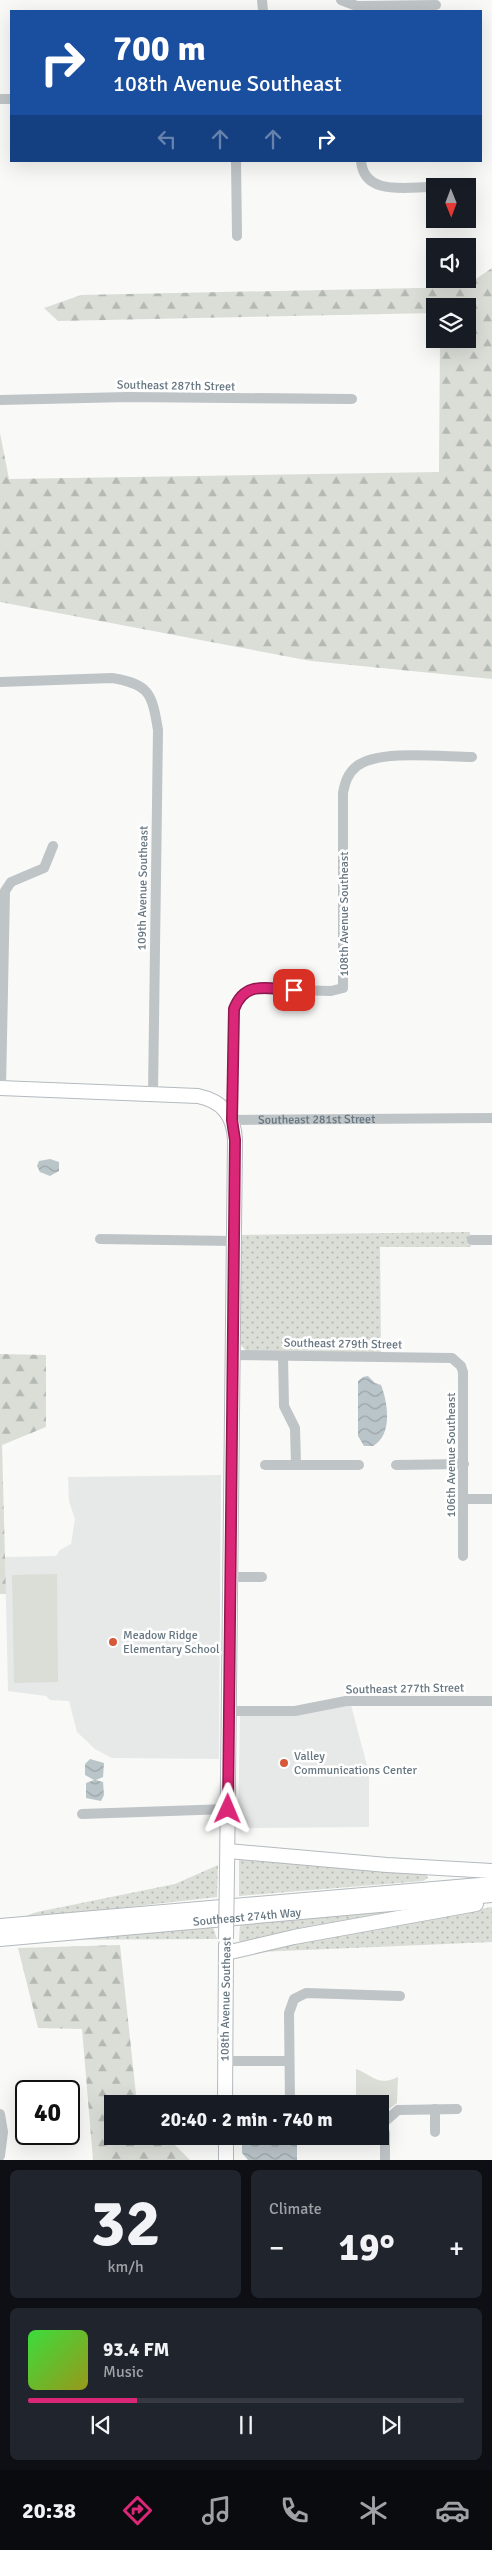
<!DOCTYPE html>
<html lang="en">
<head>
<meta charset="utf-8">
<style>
  body { margin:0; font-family:Signika,sans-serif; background:#20242c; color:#f1f3f6; height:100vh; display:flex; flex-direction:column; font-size:19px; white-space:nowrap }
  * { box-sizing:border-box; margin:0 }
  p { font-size:16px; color:#9ea1a6 }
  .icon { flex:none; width:28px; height:28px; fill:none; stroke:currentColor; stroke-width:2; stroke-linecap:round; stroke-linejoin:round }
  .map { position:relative; height:2160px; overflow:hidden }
  .drawer { display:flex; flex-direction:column; gap:10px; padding:10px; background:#0d0f14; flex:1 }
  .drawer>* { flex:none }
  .top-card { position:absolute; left:10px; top:10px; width:472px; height:152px; border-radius:0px; box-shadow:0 5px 20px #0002; background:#1a4fa0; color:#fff; overflow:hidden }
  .needle { width:32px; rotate:179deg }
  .buttons { position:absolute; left:426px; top:178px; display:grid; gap:10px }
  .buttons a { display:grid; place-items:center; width:50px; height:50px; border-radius:0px; background:#171b24; box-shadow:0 5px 20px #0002; font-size:25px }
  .speed { position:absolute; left:15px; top:2080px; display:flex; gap:10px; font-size:25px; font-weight:700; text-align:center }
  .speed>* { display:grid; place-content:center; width:65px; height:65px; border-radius:50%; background:#171b24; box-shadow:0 5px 20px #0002; line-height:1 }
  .speed .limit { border:2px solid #111; border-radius:8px; background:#fff; color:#111 }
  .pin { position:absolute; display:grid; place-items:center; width:42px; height:42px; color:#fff; margin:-21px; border-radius:10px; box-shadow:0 2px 8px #0006 }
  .me { position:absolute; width:55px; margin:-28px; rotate:1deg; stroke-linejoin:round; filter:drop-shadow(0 0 4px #0008) }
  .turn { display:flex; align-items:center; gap:18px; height:105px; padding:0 20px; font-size:22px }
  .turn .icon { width:65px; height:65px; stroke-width:2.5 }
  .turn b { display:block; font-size:35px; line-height:42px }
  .lanes { display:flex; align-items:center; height:48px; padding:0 20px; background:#0003; justify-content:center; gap:25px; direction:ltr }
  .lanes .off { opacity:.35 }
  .big { font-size:38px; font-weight:700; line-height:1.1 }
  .drawer .card { flex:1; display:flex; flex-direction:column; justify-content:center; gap:8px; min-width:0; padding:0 18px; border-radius:8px; background:#20242c }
  .drawer .dial { align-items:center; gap:0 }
  .dial b { font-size:65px; line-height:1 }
  .song { display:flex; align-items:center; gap:15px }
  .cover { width:60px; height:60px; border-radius:8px; background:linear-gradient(135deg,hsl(120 70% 55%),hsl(60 70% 35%)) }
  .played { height:5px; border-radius:2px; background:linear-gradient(90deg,#db2777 25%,#363941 25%) }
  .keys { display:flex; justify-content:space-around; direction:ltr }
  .heat { display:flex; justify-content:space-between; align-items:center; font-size:28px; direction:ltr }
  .drawer .tiles { flex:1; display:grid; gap:10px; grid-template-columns:1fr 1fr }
  .card:last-child { grid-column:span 2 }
  .trip { position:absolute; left:104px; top:2095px; width:285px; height:50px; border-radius:0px; background:#171b24; box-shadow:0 5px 20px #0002; font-weight:700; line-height:50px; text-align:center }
  .dock { display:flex; height:80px; justify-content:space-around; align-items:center; background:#090b0e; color:#9ea1a6 }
  .dock .icon { width:35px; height:35px }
  .dock .current { color:#db2777 }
  .dock b { font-size:22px; color:#f1f3f6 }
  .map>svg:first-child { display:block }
  .built { fill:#e7e8e8 }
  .grass { fill:url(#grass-dots) }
  .forest { fill:url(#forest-firs) }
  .park { fill:#daded7 }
  .water { fill:url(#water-waves) }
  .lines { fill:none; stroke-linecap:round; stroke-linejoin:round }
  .secondary-casing { stroke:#b4babe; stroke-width:16 }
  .street { stroke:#bfc4c7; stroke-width:10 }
  .secondary { stroke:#fff; stroke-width:14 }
  .secondary-bridge-casing { stroke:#b4babe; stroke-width:16; stroke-linecap:butt }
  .secondary-bridge { stroke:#fff; stroke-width:14 }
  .route-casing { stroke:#8e194d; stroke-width:12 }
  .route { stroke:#db2777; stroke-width:9 }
  .poi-dot { fill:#d85939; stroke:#fff; stroke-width:2 }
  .labels { text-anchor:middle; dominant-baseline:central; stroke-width:5; stroke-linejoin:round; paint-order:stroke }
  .street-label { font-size:12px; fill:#667680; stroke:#fff }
  .poi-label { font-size:12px; fill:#667680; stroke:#fff; text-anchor:start }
</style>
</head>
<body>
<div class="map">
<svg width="492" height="2160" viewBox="0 0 492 2160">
  <defs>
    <pattern id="grass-dots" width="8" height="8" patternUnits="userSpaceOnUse" patternTransform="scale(1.25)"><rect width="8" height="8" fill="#daded7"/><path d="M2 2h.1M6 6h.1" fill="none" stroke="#b5b9b4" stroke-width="1.8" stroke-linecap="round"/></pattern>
    <pattern id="forest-firs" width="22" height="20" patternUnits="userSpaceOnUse" patternTransform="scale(1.25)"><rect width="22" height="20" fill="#daded7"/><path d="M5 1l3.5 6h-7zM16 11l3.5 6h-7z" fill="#b5b9b4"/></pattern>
    <pattern id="water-waves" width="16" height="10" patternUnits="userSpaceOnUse" patternTransform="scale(1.25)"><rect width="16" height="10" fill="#bac5c9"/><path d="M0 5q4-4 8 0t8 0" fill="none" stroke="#9ba5a8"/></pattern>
  </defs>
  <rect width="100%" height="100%" fill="#f9f9f8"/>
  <!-- built -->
  <g class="built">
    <path d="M221 1475 219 1759 112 1758 95 1749 77 1732 69 1701 50 1700 46 1696 8 1691 5 1557 56 1556 60 1550 71 1544 75 1519 69 1501 68 1477Z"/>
    <path d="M351 1705 369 1773V1827L238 1828 240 1715Z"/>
  </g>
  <!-- grass -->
  <g class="grass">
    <path d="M470 1232 471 1247H380L381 1352H247L240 1344V1235Z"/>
    <path d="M239 1859 426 1874 428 1878 423 1881 239 1896Z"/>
    <path d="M218 1865 217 1897 14 1920 37 1912 175 1884Z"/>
    <path d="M492 1907V1942L258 1952 268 1947Z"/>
    <path d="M425 1909 249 1943 240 1942 239 1940 240 1924Z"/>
    <path d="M213 1927 217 1939 40 1940Z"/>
  </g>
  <!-- forest -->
  <g class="forest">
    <path d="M492 268V679L311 661 0 602V433L9 479 439 472 440 339H468V306H435V313L58 321 44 308 81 295 464 287Z"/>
    <path d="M0 1354 46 1355V1427L2 1445 6 1594H0Z"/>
    <path d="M120 1945 137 2104H112V2136H166L190 2160H93L82 2029 38 2028 18 1948Z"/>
  </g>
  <!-- park -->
  <g class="park">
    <path d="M57 1574 58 1682 14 1683 12 1575Z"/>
    <path d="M356 2069C373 2075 377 2087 398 2077L397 2103 383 2113 380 2111V2104H356Z"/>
  </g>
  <!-- water -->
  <g class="water">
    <path d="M50 1159 59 1162V1171L50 1176 40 1172 37 1166 39 1161Z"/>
    <path d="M368 1376 375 1383 381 1385C388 1403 393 1435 373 1446H364L358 1436V1381L363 1377Z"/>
    <path d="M90 1759 104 1763 103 1777 96 1780 103 1782 104 1795 101 1801 86 1798V1783L94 1780 85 1775V1764Z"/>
    <path d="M242 2136H297V2160H248L242 2153Z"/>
  </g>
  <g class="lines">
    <!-- secondary casing -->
    <g class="secondary-casing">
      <g id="secondary">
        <path d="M0 1088 198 1096C222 1101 234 1115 235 1140L227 1872"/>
        <path d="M228 1851 387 1865 492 1871"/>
        <path d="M0 1926 492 1884"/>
        <path id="s2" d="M0 1939 492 1895"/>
        <path d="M226 1953 294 1937 476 1904"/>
        <path d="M225 2104 226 1945"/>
        <path d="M226 2136V2160"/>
      </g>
    </g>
    <!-- street -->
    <g class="street">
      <path d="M262 0 263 11"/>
      <path d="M341 0 357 6 436 5"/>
      <path d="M0 99H11"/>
      <path d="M236 161 237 236"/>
      <path d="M361 161C364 196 406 187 432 187"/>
      <path d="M0 400 128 397 352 399"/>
      <path d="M0 682 112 678C150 684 152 694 158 730L153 1094"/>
      <path id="s1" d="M472 757C444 757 379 749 357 766 348 773 345 782 343 793V988L331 991 256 989C242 991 239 996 234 1009L231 1120 492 1118"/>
      <path d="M1 1088 5 891 11 882 44 868 53 846"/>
      <path d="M100 1239 233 1241"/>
      <path d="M472 1240H492"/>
      <path d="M232 1355 452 1358 461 1366 463 1372V1556"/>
      <path d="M283 1356 284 1406 295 1428 296 1465"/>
      <path d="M265 1465H359"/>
      <path d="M396 1465 464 1464"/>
      <path d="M464 1499H492"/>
      <path d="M231 1577H262"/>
      <path d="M230 1711H295L346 1701H492"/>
      <path d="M82 1814 228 1809"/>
      <path d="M225 2061H289"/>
      <path d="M290 2104 289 2013 294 1999 306 1993 400 1996"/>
      <path d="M435 2109V2132"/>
      <path d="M0 2114 3 2132 0 2156"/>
      <path d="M380 2122 385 2133V2160"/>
      <path d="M382 2124 398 2110 457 2109"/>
    </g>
    <!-- secondary -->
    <use href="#secondary" class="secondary"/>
    <!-- secondary-bridge casing -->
    <g class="secondary-bridge-casing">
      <path id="secondary-bridge" d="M226 1939 227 1872"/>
    </g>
    <!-- secondary-bridge -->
    <use href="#secondary-bridge" class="secondary-bridge"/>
  </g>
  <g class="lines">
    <!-- route casing -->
    <g class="route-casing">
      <path id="route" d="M228 1809 235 1140 232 1120 234 1009C245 980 267 989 294 990"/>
    </g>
    <!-- route -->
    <use href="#route" class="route"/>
  </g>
  <!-- markers -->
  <g class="poi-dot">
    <circle cx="113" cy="1642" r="5"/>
    <circle cx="284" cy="1763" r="5"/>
  </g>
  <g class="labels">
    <!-- street labels -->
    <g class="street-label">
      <text transform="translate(176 386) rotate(1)">Southeast 287th Street</text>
      <text transform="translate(143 888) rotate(-89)">109th Avenue Southeast</text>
      <text transform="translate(344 914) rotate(-90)">108th Avenue Southeast</text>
      <text stroke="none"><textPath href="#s1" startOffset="659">Southeast 281st Street</textPath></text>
      <text transform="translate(343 1344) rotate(1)">Southeast 279th Street</text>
      <text transform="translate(451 1455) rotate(-90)">106th Avenue Southeast</text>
      <text transform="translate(405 1689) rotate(-1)">Southeast 277th Street</text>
      <text stroke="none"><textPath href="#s2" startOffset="248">Southeast 274th Way</textPath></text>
      <text transform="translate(226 1999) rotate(-89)">108th Avenue Southeast</text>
    </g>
    <!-- poi labels -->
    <g class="poi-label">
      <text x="123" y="1635">Meadow Ridge<tspan x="123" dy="14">Elementary School</tspan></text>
      <text x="294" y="1756">Valley<tspan x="294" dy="14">Communications Center</tspan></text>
    </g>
  </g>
</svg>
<div class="buttons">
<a><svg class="needle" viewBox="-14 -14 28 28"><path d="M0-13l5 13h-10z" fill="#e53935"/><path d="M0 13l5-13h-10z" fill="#9ea1a6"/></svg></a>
<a><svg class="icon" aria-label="sound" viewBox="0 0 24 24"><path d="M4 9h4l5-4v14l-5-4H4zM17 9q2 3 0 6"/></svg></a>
<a><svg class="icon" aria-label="layers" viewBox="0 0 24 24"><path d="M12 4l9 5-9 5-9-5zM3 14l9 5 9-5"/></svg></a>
</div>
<div class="speed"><div class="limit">40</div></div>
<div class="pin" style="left:294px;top:990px;background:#d93025"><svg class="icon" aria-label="arrive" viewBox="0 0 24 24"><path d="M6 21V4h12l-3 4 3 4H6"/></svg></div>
<svg class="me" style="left:228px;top:1809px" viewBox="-20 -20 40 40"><path d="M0-17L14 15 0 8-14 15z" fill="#db2777" stroke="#fff" stroke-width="4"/></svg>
<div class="trip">20:40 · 2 min · 740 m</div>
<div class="top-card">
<div class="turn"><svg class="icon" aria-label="right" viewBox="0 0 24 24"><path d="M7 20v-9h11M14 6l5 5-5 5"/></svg><div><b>700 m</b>108th Avenue Southeast</div></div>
<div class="lanes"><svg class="icon off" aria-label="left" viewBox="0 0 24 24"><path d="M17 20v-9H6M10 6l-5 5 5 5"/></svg><svg class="icon off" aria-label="ahead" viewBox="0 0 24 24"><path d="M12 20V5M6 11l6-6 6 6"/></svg><svg class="icon off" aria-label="ahead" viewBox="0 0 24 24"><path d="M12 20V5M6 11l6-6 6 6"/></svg><svg class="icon" aria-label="right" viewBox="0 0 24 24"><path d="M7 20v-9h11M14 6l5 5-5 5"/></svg></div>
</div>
</div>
<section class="drawer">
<div class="tiles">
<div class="card dial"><b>32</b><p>km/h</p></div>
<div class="card"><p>Climate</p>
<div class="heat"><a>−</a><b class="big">19°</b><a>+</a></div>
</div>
<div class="card">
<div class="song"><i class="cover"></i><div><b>93.4 FM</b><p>Music</p></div></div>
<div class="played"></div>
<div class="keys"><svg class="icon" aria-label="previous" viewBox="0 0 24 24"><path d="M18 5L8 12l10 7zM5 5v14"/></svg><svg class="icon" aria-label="pause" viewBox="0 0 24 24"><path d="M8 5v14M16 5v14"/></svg><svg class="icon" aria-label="next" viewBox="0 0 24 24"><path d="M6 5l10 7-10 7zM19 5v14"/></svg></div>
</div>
</div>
</section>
<nav class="dock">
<b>20:38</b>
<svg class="icon current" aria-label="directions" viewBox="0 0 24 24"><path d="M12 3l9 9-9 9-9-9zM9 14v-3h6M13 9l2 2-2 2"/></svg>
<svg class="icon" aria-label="music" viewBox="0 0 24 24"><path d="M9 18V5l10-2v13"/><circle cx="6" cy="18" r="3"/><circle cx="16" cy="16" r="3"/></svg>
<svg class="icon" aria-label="phone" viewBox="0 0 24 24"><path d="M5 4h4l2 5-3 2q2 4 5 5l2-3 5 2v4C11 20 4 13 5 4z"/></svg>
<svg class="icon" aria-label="climate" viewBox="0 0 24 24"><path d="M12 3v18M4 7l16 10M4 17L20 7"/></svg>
<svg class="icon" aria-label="car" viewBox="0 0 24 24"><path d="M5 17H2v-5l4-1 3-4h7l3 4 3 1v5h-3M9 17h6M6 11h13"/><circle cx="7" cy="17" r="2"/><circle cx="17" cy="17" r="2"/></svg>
</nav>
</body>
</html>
